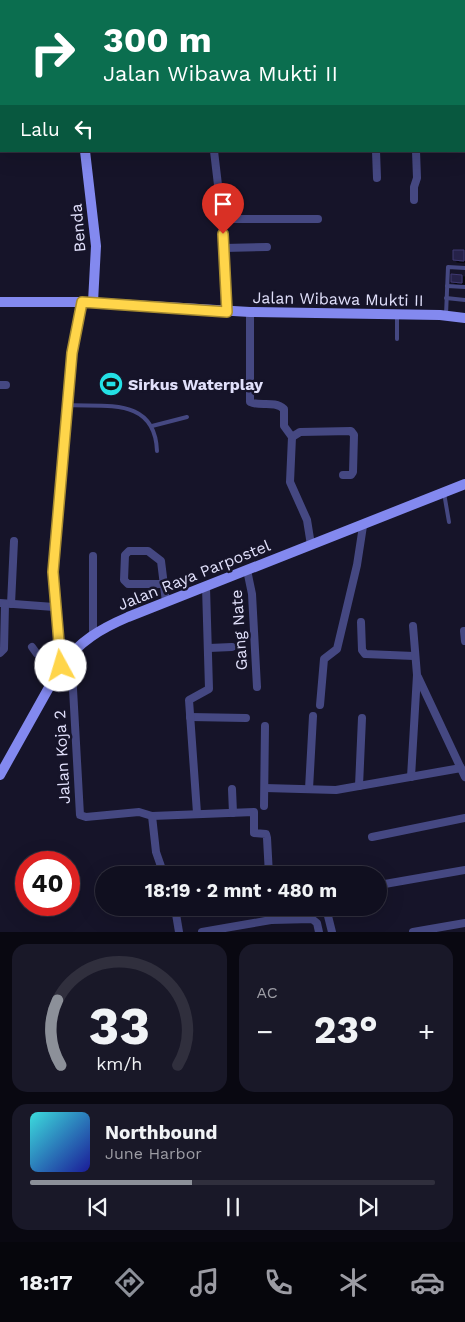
<!DOCTYPE html>
<html lang="id">
<head>
<meta charset="utf-8">
<style>
  body { margin:0; font-family:"Work Sans",sans-serif; background:#191828; color:#f1f3f6; height:100vh; display:flex; flex-direction:column; font-size:19px; white-space:nowrap }
  * { box-sizing:border-box; margin:0 }
  p { font-size:16px; color:#9c9ca4 }
  .icon { flex:none; width:28px; height:28px; fill:none; stroke:currentColor; stroke-width:2; stroke-linecap:round; stroke-linejoin:round }
  .map { position:relative; height:932px; overflow:hidden }
  .sheet { display:flex; flex-direction:column; gap:12px; padding:12px; background:#090811; flex:1 }
  .sheet>* { flex:none }
  .guide { position:absolute; left:0px; top:0px; width:465px; height:152px; box-shadow:0 5px 20px #0002,0 0 0 1px #302f3d; background:#0b6e4f; color:#fff; overflow:hidden }
  .speed { position:absolute; left:15px; top:851px; display:flex; gap:10px; font-size:25px; font-weight:700; text-align:center }
  .speed>* { display:grid; place-content:center; width:65px; height:65px; border-radius:50%; background:#100f1f; box-shadow:0 5px 20px #0002,0 0 0 1px #302f3d; line-height:1 }
  .speed .limit { border:8px solid #d22; background:#fff; color:#111 }
  .pin { position:absolute; display:grid; place-items:center; width:42px; height:42px; color:#fff; margin:-51px -21px; border-radius:50% 50% 50% 0; rotate:-45deg; box-shadow:0 0 5px #0007 }
  .pin .icon { rotate:45deg }
  .me { position:absolute; width:55px; margin:-28px; rotate:354deg; stroke-linejoin:round; filter:drop-shadow(0 0 4px #0008) }
  .turn { display:flex; align-items:center; gap:18px; height:105px; padding:0 20px; font-size:22px }
  .turn .icon { width:65px; height:65px; stroke-width:2.5 }
  .turn b { display:block; font-size:35px; line-height:42px }
  .then { display:flex; align-items:center; height:48px; padding:0 20px; background:#0003; gap:10px; font-size:19px }
  .big { font-size:38px; font-weight:700; line-height:1.1 }
  .sheet .widget { flex:1; display:flex; flex-direction:column; justify-content:center; gap:8px; min-width:0; padding:0 18px; border-radius:15px; background:#191828 }
  .sheet .dial { align-items:center; gap:0 }
  .dial svg { height:130px; overflow:visible; fill:none; stroke:#302f3d; stroke-width:7; stroke-linecap:round; text-anchor:middle }
  .dial text { fill:#f1f3f6; stroke:none }
  .song { display:flex; align-items:center; gap:15px }
  .cover { width:60px; height:60px; border-radius:8px; background:linear-gradient(135deg,hsl(180 70% 55%),hsl(240 70% 35%)) }
  .played { height:5px; border-radius:2px; background:linear-gradient(90deg,#8c9099 40%,#302f3d 40%) }
  .keys { display:flex; justify-content:space-around; direction:ltr }
  .heat { display:flex; justify-content:space-between; align-items:center; font-size:28px; direction:ltr }
  .sheet .tiles { flex:1; display:grid; gap:12px; grid-template-columns:1fr 1fr }
  .widget:last-child { grid-column:span 2 }
  .trip { position:absolute; left:95px; top:866px; width:292px; height:50px; border-radius:25px; background:#100f1f; box-shadow:0 5px 20px #0002,0 0 0 1px #302f3d; font-weight:700; line-height:50px; text-align:center }
  .menu { display:flex; height:80px; justify-content:space-around; align-items:center; background:#06060c; color:#9c9ca4 }
  .menu .icon { width:35px; height:35px }
  .menu .active { color:#8c9099 }
  .menu b { font-size:22px; color:#f1f3f6 }
  .map>svg:first-child { display:block }
  .building { fill:#272348; stroke:#3e3871; filter:url(#shadow) }
  .lines { fill:none; stroke-linecap:round; stroke-linejoin:round }
  .lane { stroke:#454882; stroke-width:4 }
  .street { stroke:#454882; stroke-width:8 }
  .secondary { stroke:#8389ef; stroke-width:10 }
  .route-casing { stroke:#a68a30; stroke-width:12 }
  .route { stroke:#ffd54a; stroke-width:9 }
  .labels { text-anchor:middle; dominant-baseline:central; stroke-width:5; stroke-linejoin:round; paint-order:stroke }
  .street-label { font-size:16px; fill:#e1e0fb; stroke:#161429 }
  .poi-label { font-size:16px; font-weight:bold; fill:#e1e0fb; stroke:#161429; text-anchor:start }
</style>
</head>
<body>
<div class="map">
<svg width="465" height="932" viewBox="0 0 465 932">
  <defs>
    <filter id="shadow"><feDropShadow dx="3.5" dy="2" stdDeviation="0" flood-color="#0009"/></filter>
  </defs>
  <rect width="100%" height="100%" fill="#161429"/>
  <!-- building -->
  <g class="building">
    <path d="M453 250H464V261L453 260Z"/>
    <path d="M451 274 462 275V283L451 282Z"/>
  </g>
  <g class="lines">
    <!-- lane -->
    <g class="lane">
      <path d="M447 286 465 287"/>
      <path d="M446 298 465 300"/>
      <path d="M446 315 448 267 465 268"/>
      <path d="M397 339V315"/>
      <path d="M69 405C108 407 155 398 157 451"/>
      <path d="M152 426 187 417"/>
      <path d="M444 493 449 522"/>
    </g>
    <!-- street -->
    <g class="street">
      <path d="M56 0V1"/>
      <path d="M325 0V1"/>
      <path d="M384 1 385 0"/>
      <path d="M442 1 448 0"/>
      <path d="M0 7H1"/>
      <path d="M464 28H465"/>
      <path d="M0 58H1"/>
      <path d="M464 65H465"/>
      <path d="M0 108H1"/>
      <path d="M214 151 222 219 227 312"/>
      <path d="M376 151 377 178"/>
      <path d="M414 200V187L417 178 416 151"/>
      <path d="M222 219H318"/>
      <path d="M224 248 267 247"/>
      <path d="M250 312V402C260 407 274 400 284 409V426L292 437 290 482 307 520 311 545"/>
      <path d="M0 385H6"/>
      <path d="M292 437 300 432 351 431 354 435 353 472 351 475H343"/>
      <path d="M247 570 252 594 257 687"/>
      <path d="M165 584H128L124 580 125 555 129 551H148L161 561 166 602"/>
      <path d="M0 603 54 607"/>
      <path d="M11 604 14 541"/>
      <path d="M361 622 362 650 365 654 414 656"/>
      <path d="M464 631 465 641"/>
      <path d="M93 633V556"/>
      <path d="M32 647 37 654 50 656 59 654"/>
      <path d="M209 648 232 647"/>
      <path d="M0 653 4 649 5 604"/>
      <path d="M71 653 80 815 86 817 139 812 152 816 254 812V833L266 834 267 838 269 875"/>
      <path d="M418 677 465 777"/>
      <path d="M320 705 324 659 337 649 357 565 363 526"/>
      <path d="M190 717 246 718"/>
      <path d="M411 777 417 675 413 626"/>
      <path d="M359 786 362 718"/>
      <path d="M265 788 336 790 461 768"/>
      <path d="M232 789 233 813"/>
      <path d="M309 789 313 716"/>
      <path d="M264 806 265 726"/>
      <path d="M197 813 189 700 209 689 206 587"/>
      <path d="M152 816 156 852 164 875"/>
      <path d="M372 837 465 818"/>
      <path d="M379 885 465 870"/>
      <path d="M103 896 104 895"/>
      <path d="M175 908 179 932"/>
      <path d="M270 908 271 920"/>
      <path d="M326 908 332 932"/>
      <path d="M202 932 271 920 312 919 317 923 319 932"/>
      <path d="M413 932 465 923"/>
    </g>
    <!-- secondary -->
    <g class="secondary">
      <path d="M62 0 63 1"/>
      <path d="M85 151 96 246 93 302"/>
      <path d="M0 302H82L250 312 440 315 465 318"/>
      <path d="M61 666 53 572 72 353 82 302"/>
      <path d="M0 775 61 666C80 641 100 629 128 617L465 484"/>
    </g>
  </g>
  <g class="lines">
    <!-- route casing -->
    <g class="route-casing">
      <path id="route" d="M61 666 53 572 72 353 82 302 227 312 223 234"/>
    </g>
    <!-- route -->
    <use href="#route" class="route"/>
  </g>
  <!-- icons -->
  <defs>
    <g id="stadium-disc" transform="scale(1.25)"><circle r="9.5" fill="#24e0e4" stroke="#161429"/><path d="M0-5a6.5 5 0 1 0 0 10a6.5 5 0 1 0 0-10ZM-3.5-1.8h7v3.6h-7Z" fill="#111"/></g>
  </defs>
  <g fill-rule="evenodd">
    <use href="#stadium-disc" x="111" y="384"/>
  </g>
  <g class="labels">
    <!-- street labels -->
    <g class="street-label">
      <text transform="translate(78 228) rotate(-95)">Benda</text>
      <text transform="translate(338 299) rotate(1)">Jalan Wibawa Mukti II</text>
      <text transform="translate(194 575) rotate(-22)">Jalan Raya Parpostel</text>
      <text transform="translate(239 630) rotate(-94)">Gang Nate</text>
      <text transform="translate(62 757) rotate(-93)">Jalan Koja 2</text>
    </g>
    <!-- poi labels -->
    <g class="poi-label">
      <text x="128" y="384">Sirkus Waterplay</text>
    </g>
  </g>
</svg>
<div class="speed"><div class="limit">40</div></div>
<div class="pin" style="left:223px;top:234px;background:#d93025"><svg class="icon" aria-label="arrive" viewBox="0 0 24 24"><path d="M6 21V4h12l-3 4 3 4H6"/></svg></div>
<svg class="me" style="left:61px;top:666px" viewBox="-20 -20 40 40"><circle r="19" fill="#fff"/><path d="M0-13L10 11 0 6-10 11z" fill="#ffd54a"/></svg>
<div class="trip">18:19 · 2 mnt · 480 m</div>
<div class="guide">
<div class="turn"><svg class="icon" aria-label="right" viewBox="0 0 24 24"><path d="M7 20v-9h11M14 6l5 5-5 5"/></svg><div><b>300 m</b>Jalan Wibawa Mukti II</div></div>
<div class="then">Lalu<svg class="icon" aria-label="left" viewBox="0 0 24 24"><path d="M17 20v-9H6M10 6l-5 5 5 5"/></svg></div>
</div>
</div>
<section class="sheet">
<div class="tiles">
<div class="widget dial"><svg viewBox="0 0 100 80">
<path d="M14 69A42 42 0 1 1 86 69"/>
<path d="M14 69A42 42 0 0 1 12 29" stroke="#8c9099"/>
<text x="50" y="56" font-size="32" font-weight="700">33</text>
<text x="50" y="72" font-size="11">km/h</text>
</svg></div>
<div class="widget"><p>AC</p>
<div class="heat"><a>−</a><b class="big">23°</b><a>+</a></div>
</div>
<div class="widget">
<div class="song"><i class="cover"></i><div><b>Northbound</b><p>June Harbor</p></div></div>
<div class="played"></div>
<div class="keys"><svg class="icon" aria-label="previous" viewBox="0 0 24 24"><path d="M18 5L8 12l10 7zM5 5v14"/></svg><svg class="icon" aria-label="pause" viewBox="0 0 24 24"><path d="M8 5v14M16 5v14"/></svg><svg class="icon" aria-label="next" viewBox="0 0 24 24"><path d="M6 5l10 7-10 7zM19 5v14"/></svg></div>
</div>
</div>
</section>
<nav class="menu">
<b>18:17</b>
<svg class="icon active" aria-label="directions" viewBox="0 0 24 24"><path d="M12 3l9 9-9 9-9-9zM9 14v-3h6M13 9l2 2-2 2"/></svg>
<svg class="icon" aria-label="music" viewBox="0 0 24 24"><path d="M9 18V5l10-2v13"/><circle cx="6" cy="18" r="3"/><circle cx="16" cy="16" r="3"/></svg>
<svg class="icon" aria-label="phone" viewBox="0 0 24 24"><path d="M5 4h4l2 5-3 2q2 4 5 5l2-3 5 2v4C11 20 4 13 5 4z"/></svg>
<svg class="icon" aria-label="climate" viewBox="0 0 24 24"><path d="M12 3v18M4 7l16 10M4 17L20 7"/></svg>
<svg class="icon" aria-label="car" viewBox="0 0 24 24"><path d="M5 17H2v-5l4-1 3-4h7l3 4 3 1v5h-3M9 17h6M6 11h13"/><circle cx="7" cy="17" r="2"/><circle cx="17" cy="17" r="2"/></svg>
</nav>
</body>
</html>
